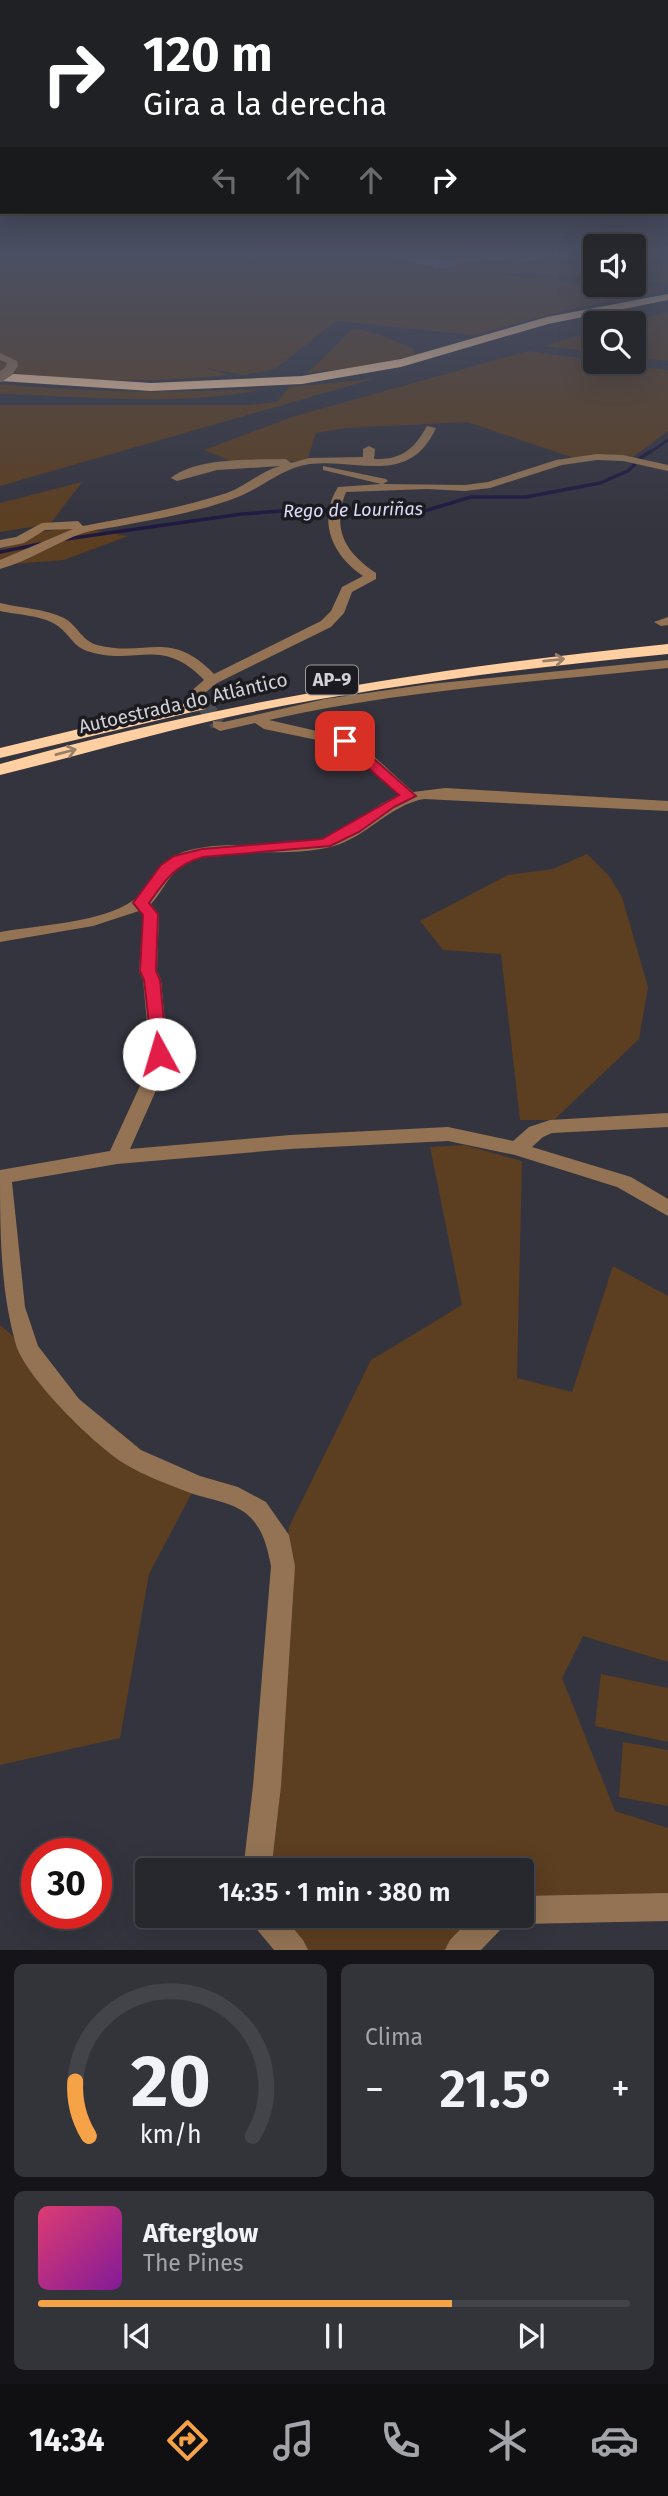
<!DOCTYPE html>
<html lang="es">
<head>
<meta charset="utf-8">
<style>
  body { margin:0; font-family:"Fira Sans",sans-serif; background:#33333a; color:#f1f3f6; height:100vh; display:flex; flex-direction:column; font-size:26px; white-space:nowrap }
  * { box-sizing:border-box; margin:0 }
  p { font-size:23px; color:#a4a5aa }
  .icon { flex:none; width:38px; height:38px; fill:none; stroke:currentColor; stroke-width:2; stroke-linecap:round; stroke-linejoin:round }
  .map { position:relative; height:1950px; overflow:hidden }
  .sheet { display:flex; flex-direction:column; gap:14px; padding:14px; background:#151519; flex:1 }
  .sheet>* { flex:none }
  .guide { position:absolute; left:0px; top:0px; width:668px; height:214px; box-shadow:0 7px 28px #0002,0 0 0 2px #43444a; background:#202124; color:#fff; overflow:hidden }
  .controls { position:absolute; left:583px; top:234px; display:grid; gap:14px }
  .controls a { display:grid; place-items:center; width:63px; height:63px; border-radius:7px; background:#27272e; box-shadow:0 7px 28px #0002,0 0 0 2px #43444a; font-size:35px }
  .speed { position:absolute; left:21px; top:1838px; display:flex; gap:14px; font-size:35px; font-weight:700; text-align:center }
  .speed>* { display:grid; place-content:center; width:91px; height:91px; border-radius:50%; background:#27272e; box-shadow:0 7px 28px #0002,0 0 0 2px #43444a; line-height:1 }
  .speed .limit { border:10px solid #d22; background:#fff; color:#111 }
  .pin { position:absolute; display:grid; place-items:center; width:60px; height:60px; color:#fff; margin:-30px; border-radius:14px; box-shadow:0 4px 10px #0006 }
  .me { position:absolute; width:77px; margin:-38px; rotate:354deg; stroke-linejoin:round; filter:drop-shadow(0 0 5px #0008) }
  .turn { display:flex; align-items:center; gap:24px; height:147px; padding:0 28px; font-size:32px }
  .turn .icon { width:91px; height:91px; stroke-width:2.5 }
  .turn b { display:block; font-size:49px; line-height:60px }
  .lanes { display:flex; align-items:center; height:66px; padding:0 28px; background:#0003; justify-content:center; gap:35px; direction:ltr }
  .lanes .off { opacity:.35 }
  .big { font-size:52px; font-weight:600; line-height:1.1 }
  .sheet .widget { flex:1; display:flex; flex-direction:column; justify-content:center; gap:10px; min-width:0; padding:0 24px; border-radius:10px; background:#33333a }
  .sheet .dial { align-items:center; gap:0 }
  .dial svg { height:182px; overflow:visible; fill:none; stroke:#43444a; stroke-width:7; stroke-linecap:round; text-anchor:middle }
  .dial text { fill:#f1f3f6; stroke:none }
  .song { display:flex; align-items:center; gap:21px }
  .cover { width:84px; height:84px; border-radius:10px; background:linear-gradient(135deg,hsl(340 70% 55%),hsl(290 70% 35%)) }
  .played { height:7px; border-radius:4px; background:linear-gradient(90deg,#f6a247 70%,#43444a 70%) }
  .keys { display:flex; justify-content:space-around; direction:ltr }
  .heat { display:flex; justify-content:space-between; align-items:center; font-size:38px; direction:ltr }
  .sheet .tiles { flex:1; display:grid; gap:14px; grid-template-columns:1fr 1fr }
  .widget:last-child { grid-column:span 2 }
  .trip { position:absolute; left:135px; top:1858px; width:399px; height:70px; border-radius:7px; background:#27272e; box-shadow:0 7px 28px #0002,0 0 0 2px #43444a; font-weight:600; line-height:70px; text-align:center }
  .menu { display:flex; height:112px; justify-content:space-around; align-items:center; background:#101012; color:#a4a5aa }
  .menu .icon { width:49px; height:49px }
  .menu .active { color:#f6a247 }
  .menu b { font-size:32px; color:#f1f3f6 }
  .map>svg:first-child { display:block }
  .green { fill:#5c3e20 }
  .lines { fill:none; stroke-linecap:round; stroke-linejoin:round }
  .stream-far1 { stroke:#1f1941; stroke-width:2.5 }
  .stream { stroke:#1f1941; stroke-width:3.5 }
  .minor-tunnel-far1 { stroke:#4c4c55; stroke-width:12; stroke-dasharray:12 6; stroke-linecap:butt }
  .minor-tunnel { stroke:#4c4c55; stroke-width:16; stroke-dasharray:16 8; stroke-linecap:butt }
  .minor { fill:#937354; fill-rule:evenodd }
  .highway { fill:#ffcfa2; fill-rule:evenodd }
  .minor-bridge { stroke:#937354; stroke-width:10 }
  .wall { fill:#9491bc }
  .shaded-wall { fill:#787699 }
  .oneway { stroke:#997e68 }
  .route { fill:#e11d48; stroke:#92132f; stroke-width:2 }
  .labels { text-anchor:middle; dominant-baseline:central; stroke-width:7; stroke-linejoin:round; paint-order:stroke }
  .far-water-label { font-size:18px; font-style:italic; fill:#dcdbf9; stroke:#1c1c20 }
  .shield { fill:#1c1c20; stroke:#9b9ba0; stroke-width:2 }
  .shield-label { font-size:18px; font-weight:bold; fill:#d1d1d7 }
  .street-label { font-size:19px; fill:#d1d1d7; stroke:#1c1c20 }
</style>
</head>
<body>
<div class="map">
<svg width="668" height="1950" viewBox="0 0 668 1950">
  <rect width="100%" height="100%" fill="#34343e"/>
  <!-- green -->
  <g class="green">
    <path d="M0 255H595V277L507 273V276L667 290 574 308 474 335 336 321 275 369 243 375 202 367 230 375C154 383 75 382 0 371Z"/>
    <path d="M634 255H668V284L634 280Z"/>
    <path d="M668 312V361L634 357V324H622Z"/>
    <path d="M354 328 380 335 414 349 415 355 365 366 307 373Z"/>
    <path d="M595 331V352L544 346Z"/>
    <path d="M528 351 668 370V431L633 457 607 454 574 458 467 422 346 428 316 433 307 461 233 462 204 450 292 417Z"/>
    <path d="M373 379 0 486V405H249L277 402 289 387Z"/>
    <path d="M0 384C88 393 174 393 263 389 177 407 87 396 0 394Z"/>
    <path d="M82 482 50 524 0 532V503Z"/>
    <path d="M74 527 128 536 64 560 0 565V550L41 532Z"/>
    <path d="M587 854 609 876 622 897 648 987 639 1039 554 1120H520L501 954 443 950 420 921 508 875 553 869Z"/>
    <path d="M464 1145 522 1161 517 1378 572 1392 613 1266 668 1296V1662L583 1636 562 1678 615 1811 668 1828V1908L522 1910V1871H269L274 1668 289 1527 371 1360 462 1305 430 1147Z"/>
    <path d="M0 1325 28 1349 133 1457 196 1485 149 1574 120 1738 0 1765Z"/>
    <path d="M601 1674 668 1688V1742L595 1726Z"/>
    <path d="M623 1742 668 1750V1806L619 1797Z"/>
    <path d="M266 1916H496L473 1950H300Z"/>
  </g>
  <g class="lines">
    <!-- stream-far1 -->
    <path class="stream-far1" d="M649 453 668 440"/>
    <!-- stream -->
    <g class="stream">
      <path d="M639 459 651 451"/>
      <path d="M66 539 242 514 307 509 372 513 428 510 471 497H526L600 483 628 471 635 464"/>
      <path d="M0 552 40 544"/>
    </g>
    <!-- minor-tunnel-far1 -->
    <path class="minor-tunnel-far1" d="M196 693 203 703"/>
    <!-- minor-tunnel -->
    <path class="minor-tunnel" d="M202 701 218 724"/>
    <!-- minor -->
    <g class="minor">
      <path d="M436 255 459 258 549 255 515 265 512 260 520 258 458 264Z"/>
      <path d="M0 353 17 361 18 366 13 373 4 371 7 363 0 360Z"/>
      <path d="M427 426 436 428C409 487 359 458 310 464 282 468 263 487 238 497 202 511 162 518 125 525 111 528 96 529 83 533 55 543 29 561 0 569V560L73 529 45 530 24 543 0 548V540L16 537 42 523 78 521 83 526C132 517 180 508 227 493 246 486 261 471 280 466L217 470 177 481 171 478C196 457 254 460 286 459L291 463 309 458 363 457V449L369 446 375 449 374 459C402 460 414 449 427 426Z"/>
      <path d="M597 454 623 455 668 465V471L623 461 597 460 562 465 490 488 465 491 427 489 346 492C331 530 346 553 376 573V579L352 592 344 613 331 627 217 683 201 696H191L189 693 204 680C161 635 136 667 87 651 74 647 69 634 58 626 42 615 18 615 0 611V603C21 608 45 609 64 618 77 625 82 641 97 645 147 658 169 628 214 674L321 621 331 611 342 587 363 576C332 555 317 521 338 487L381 484 323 470V466L386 479 388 481 383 484 465 485 488 482 556 460Z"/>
      <path d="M668 617V625L661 626 654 622Z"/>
      <path d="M668 660V668C535 682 400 690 269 720L356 740 413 792 445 788 668 801V811L424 799C391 805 371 832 340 844 294 861 220 843 186 863 170 872 163 891 151 904L159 914 157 971 161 980 168 1054 162 1077 130 1149 290 1135 448 1127 513 1141 529 1127 550 1120 668 1113V1127L552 1133 543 1137 532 1147 631 1177 668 1199V1216L617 1187 515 1155 448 1141 290 1149 117 1164 12 1182 25 1307 38 1346 79 1399 141 1450 200 1476 238 1487 266 1502 289 1535 295 1566 281 1786 271 1871H243L253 1786 271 1566C267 1547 264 1532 251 1518 235 1501 208 1500 188 1492 167 1484 143 1475 125 1464 94 1445 30 1381 17 1348 0 1292 0 1230 0 1170L110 1151 144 1077 150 1054 143 980 139 971 143 915 139 911 93 926 0 942V932C39 925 101 923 134 900 154 887 159 861 183 852 226 838 272 851 316 841 348 834 369 807 399 795L346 746 264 729 255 723 220 731 213 727V721L224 722 325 699 430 684Z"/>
      <path d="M668 1893V1921L522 1924 512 1920 510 1916H522V1896Z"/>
      <path d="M250 1916H283L303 1940 308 1950H274L254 1926Z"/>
      <path d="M473 1916H508L504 1926 481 1950H445L450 1940Z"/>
    </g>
    <!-- highway -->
    <g class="highway">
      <path d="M668 294V300L548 324 401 367 302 384 151 391 0 381V373L151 383 302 376 401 359 547 317Z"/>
      <path d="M668 644V654C527 668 386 685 247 713 164 730 83 755 0 775V764C219 702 441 667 668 644Z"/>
      <path d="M199 700 208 705 205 709 0 758V748Z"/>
    </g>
    <!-- minor-bridge -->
    <path class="minor-bridge" d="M0 377 9 371"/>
  </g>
  <!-- wall -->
  <path class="wall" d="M397 255H458L457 266 438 268 396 259Z"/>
  <!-- shaded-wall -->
  <path class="shaded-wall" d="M439 255H458L457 266 438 268Z"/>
  <!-- one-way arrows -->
  <defs><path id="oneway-shaft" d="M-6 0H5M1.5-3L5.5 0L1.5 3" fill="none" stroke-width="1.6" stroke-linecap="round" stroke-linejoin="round" transform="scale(1.75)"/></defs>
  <g class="oneway">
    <use href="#oneway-shaft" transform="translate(554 660) rotate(-6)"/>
    <use href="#oneway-shaft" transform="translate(66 752) rotate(-15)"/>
  </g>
  <!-- sky -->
  <linearGradient id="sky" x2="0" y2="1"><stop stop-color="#1d1d22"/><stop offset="0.48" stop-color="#4a5063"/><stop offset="1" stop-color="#4a5063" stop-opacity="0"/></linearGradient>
  <rect width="668" height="528" fill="url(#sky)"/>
  <!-- route -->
  <path class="route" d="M341 738H350L416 796 394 807 359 832 330 846 203 857C175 865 165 880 149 903L158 914 156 971 160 980 167 1054 159 1059 153 1058 144 980 140 971 143 915 133 903 161 865 174 856 202 849 322 839 399 795 341 744Z"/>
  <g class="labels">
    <!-- far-water labels -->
    <g class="far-water-label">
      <text transform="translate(353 510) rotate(-1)">Rego de Louriñas</text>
    </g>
    <!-- shield labels -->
    <rect class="shield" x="306" y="665.5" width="52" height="29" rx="5"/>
    <g class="shield-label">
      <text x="332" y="680">AP-9</text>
    </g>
    <!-- street labels -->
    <g class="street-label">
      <text transform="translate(183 703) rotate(-13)">Autoestrada do Atlántico</text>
    </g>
  </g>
</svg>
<div class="controls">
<a><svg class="icon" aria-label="sound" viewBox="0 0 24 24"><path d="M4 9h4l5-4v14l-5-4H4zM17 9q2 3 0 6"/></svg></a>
<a><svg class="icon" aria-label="search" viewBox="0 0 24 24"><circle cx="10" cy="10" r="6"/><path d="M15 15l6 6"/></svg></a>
</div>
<div class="speed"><div class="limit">30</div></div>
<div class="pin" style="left:345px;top:741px;background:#d93025"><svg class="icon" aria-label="arrive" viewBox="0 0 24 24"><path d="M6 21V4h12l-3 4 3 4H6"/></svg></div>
<svg class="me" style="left:159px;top:1054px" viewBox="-20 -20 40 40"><circle r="19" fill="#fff"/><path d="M0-13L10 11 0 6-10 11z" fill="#e11d48"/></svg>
<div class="trip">14:35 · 1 min · 380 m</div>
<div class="guide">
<div class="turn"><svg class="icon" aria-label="right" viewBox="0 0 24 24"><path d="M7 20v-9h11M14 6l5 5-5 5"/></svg><div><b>120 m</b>Gira a la derecha</div></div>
<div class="lanes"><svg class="icon off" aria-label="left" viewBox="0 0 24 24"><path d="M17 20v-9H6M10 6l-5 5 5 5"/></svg><svg class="icon off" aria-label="ahead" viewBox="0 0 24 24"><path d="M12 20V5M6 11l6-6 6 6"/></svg><svg class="icon off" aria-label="ahead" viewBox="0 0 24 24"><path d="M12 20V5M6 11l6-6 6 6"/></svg><svg class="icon" aria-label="right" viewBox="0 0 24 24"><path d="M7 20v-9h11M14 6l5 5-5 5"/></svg></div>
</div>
</div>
<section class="sheet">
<div class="tiles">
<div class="widget dial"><svg viewBox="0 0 100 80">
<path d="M14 69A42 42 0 1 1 86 69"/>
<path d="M14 69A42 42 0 0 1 8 45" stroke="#f6a247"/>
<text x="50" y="56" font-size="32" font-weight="700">20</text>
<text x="50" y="72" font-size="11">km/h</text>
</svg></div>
<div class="widget"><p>Clima</p>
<div class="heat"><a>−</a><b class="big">21.5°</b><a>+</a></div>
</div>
<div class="widget">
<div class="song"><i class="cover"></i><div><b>Afterglow</b><p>The Pines</p></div></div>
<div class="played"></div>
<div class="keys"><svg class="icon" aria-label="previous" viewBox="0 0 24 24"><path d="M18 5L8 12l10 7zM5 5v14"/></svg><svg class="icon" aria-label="pause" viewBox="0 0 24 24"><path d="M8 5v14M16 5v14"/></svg><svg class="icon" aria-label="next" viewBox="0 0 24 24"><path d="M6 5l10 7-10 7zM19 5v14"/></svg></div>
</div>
</div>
</section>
<nav class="menu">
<b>14:34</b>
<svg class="icon active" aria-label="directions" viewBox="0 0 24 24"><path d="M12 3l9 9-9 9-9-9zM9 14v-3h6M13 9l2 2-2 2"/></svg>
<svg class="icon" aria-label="music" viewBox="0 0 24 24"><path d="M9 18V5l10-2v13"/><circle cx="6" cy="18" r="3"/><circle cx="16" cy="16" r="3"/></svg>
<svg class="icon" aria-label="phone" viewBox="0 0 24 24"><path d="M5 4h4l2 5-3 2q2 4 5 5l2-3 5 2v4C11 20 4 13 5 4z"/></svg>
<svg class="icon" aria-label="climate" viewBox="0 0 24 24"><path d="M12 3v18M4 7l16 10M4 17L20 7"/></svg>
<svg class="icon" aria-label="car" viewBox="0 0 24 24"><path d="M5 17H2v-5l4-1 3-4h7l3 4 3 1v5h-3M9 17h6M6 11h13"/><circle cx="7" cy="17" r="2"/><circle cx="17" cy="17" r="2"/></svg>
</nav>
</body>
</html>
